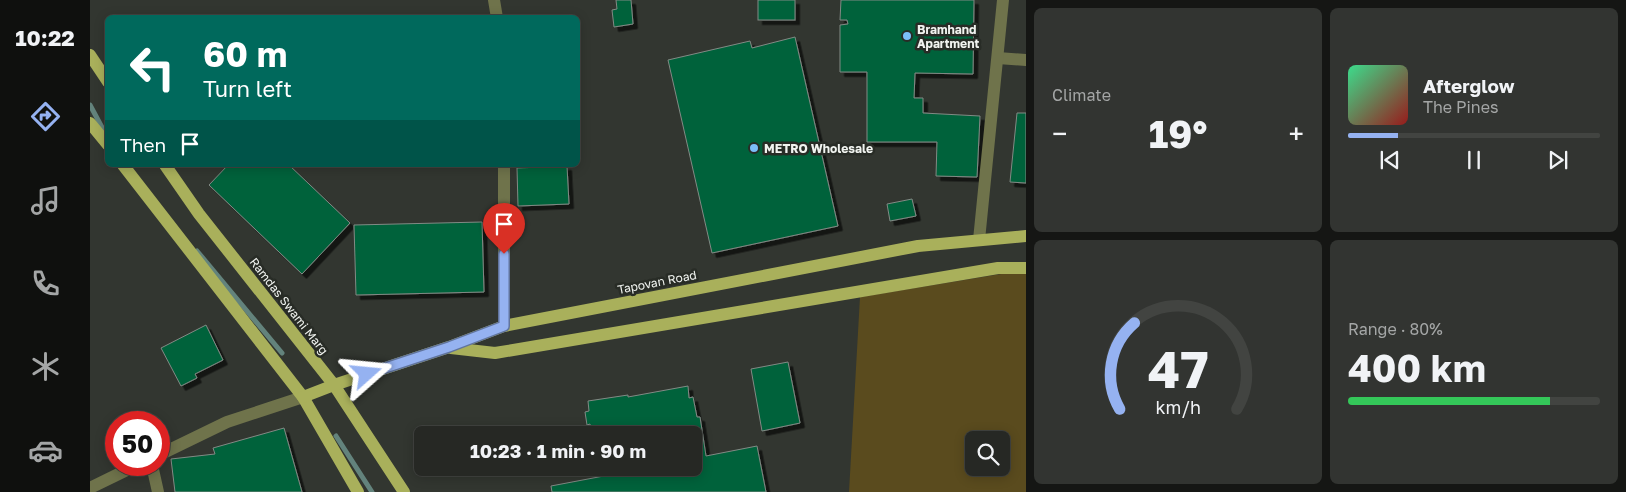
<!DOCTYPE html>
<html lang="en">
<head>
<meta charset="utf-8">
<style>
  body { margin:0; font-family:"Golos Text",sans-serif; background:#323431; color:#f1f3f6; height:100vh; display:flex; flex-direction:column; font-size:19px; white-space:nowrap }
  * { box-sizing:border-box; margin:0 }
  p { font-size:16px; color:#a4a6a6 }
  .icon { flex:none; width:28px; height:28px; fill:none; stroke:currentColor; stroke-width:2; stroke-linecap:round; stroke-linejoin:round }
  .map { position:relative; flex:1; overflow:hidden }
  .sheet { display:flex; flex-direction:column; gap:8px; padding:8px; background:#151614; width:600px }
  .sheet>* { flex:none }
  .top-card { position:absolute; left:15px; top:15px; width:475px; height:152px; border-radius:8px; box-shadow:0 2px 12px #0003,0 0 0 1px #424441; background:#00695c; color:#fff; overflow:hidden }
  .fabs { position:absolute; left:875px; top:431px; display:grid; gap:10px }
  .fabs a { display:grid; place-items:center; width:45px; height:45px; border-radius:8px; background:#262824; box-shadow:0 2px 12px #0003,0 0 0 1px #424441; font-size:25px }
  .speed { position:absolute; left:15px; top:411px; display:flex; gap:10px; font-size:25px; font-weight:700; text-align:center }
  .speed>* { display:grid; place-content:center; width:65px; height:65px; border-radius:50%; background:#262824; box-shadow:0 2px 12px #0003,0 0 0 1px #424441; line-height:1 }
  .speed .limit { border:8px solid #d22; background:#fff; color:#111 }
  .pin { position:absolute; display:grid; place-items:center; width:42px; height:42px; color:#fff; margin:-51px -21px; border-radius:50% 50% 50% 0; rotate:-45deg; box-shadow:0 0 5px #0007 }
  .pin .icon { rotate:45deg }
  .me { position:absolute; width:55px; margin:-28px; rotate:72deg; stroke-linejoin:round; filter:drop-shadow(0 0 4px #0008) }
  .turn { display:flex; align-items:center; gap:18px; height:105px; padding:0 15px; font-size:22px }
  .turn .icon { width:65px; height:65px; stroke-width:2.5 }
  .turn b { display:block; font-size:35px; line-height:42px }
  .then { display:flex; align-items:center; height:48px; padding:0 15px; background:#0003; gap:10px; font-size:19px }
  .big { font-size:38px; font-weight:700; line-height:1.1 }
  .sheet .tile { flex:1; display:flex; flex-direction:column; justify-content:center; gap:8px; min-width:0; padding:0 18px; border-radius:8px; background:#323431 }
  .sheet .dial { align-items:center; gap:0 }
  .dial svg { height:130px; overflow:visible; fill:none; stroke:#424441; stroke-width:7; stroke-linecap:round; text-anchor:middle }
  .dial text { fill:#f1f3f6; stroke:none }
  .song { display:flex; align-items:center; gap:15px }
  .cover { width:60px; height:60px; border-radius:8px; background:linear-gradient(135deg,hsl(150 70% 55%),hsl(0 70% 35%)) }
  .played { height:5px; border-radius:2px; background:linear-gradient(90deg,#95b2f1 20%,#424441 20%) }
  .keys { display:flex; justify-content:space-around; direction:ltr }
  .heat { display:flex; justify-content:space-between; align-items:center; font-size:28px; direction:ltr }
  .charge { height:8px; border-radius:4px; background:linear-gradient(90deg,#34c759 80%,#424441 0) }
  .sheet .tiles { flex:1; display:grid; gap:8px; grid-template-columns:repeat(2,1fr) }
  .trip { position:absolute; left:324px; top:426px; width:288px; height:50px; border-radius:8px; background:#262824; box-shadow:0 2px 12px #0003,0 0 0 1px #424441; font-weight:700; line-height:50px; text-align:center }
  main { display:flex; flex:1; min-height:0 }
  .dock { display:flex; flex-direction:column; width:90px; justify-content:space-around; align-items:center; background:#0f100e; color:#a4a6a6 }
  .dock .icon { width:35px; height:35px }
  .dock .on { color:#95b2f1 }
  .dock b { font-size:22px; color:#f1f3f6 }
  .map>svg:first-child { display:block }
  .green { fill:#5a4b1e; fill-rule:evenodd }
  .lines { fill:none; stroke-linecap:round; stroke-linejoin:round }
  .stream { stroke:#63837c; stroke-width:5 }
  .building { fill:#01623a; stroke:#828a85; filter:url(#shadow) }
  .minor { stroke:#6f734b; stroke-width:12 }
  .major { stroke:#a9b05b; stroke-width:12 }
  .route-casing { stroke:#61749d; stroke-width:12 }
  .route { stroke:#95b2f1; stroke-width:9 }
  .poi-dot { fill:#7bbef8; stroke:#282c26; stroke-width:2 }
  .labels { text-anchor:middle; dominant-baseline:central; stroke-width:5; stroke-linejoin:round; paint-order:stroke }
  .poi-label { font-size:12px; font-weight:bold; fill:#f1f4f0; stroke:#282c26; text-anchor:start }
  .street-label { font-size:12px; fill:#f1f4f0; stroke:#282c26 }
</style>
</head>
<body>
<main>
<nav class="dock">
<b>10:22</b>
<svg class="icon on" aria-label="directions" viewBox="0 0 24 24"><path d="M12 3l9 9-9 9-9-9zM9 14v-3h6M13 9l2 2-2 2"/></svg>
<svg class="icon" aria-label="music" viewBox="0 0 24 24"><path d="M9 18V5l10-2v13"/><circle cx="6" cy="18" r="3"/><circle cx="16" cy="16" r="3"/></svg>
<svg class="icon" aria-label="phone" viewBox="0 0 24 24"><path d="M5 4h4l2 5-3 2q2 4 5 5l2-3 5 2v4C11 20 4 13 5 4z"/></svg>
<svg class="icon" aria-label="climate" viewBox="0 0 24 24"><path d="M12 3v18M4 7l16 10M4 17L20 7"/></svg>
<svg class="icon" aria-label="car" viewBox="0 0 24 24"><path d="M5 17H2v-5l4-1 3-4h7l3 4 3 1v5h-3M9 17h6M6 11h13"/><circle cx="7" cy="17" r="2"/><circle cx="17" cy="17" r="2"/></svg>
</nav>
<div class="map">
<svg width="936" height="492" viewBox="0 0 936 492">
  <defs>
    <filter id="shadow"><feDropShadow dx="4.5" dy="4.5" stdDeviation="0" flood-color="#0009"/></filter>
  </defs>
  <rect width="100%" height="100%" fill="#323630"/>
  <!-- green -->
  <path class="green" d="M936 270V492H759L770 297ZM884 440H911V468H884Z"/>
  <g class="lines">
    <!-- stream -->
    <g class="stream">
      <path d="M0 105 15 133"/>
      <path d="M107 251 192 353"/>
      <path d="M246 436 282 492"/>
    </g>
  </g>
  <!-- building -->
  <g class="building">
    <path d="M526 0H541L543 24 524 27 522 10 527 9Z"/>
    <rect x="668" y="0" width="37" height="20"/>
    <path d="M751 0H884L883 74 825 73 824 98H833V113L890 116 887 177 846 176 847 142H777V72H750V25L758 24 757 20H750Z"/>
    <path d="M705 37 748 226 622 253 578 60 660 41 662 48Z"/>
    <path d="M927 113H936V183L920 182Z"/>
    <path d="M138 165H199L260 223 212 274 119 185Z"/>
    <path d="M477 166 479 204 428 206 427 168Z"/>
    <path d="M822 199 826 216 800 221 797 204Z"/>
    <path d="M392 222 394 292 266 295 264 225Z"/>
    <path d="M116 325 133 360 105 374 107 378 91 386 71 348Z"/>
    <path d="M698 362 710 423 672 431 661 369Z"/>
    <path d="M598 386 599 398 603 397 607 417H610L616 456 667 446 676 492H462L461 486 556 468H602V435H502L500 424 497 425 495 412 499 411 498 401 538 395V397Z"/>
    <path d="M194 428 212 492H85L81 459 125 454 123 448Z"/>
  </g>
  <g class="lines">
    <!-- minor -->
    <g class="minor">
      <path d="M404 0 407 18"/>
      <path d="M908 58 936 60"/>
      <path d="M414 165V326"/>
      <path d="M889 240 913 0"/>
      <path d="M69 455 137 422 213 397"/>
      <path d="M62 465 68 492"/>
      <path d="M0 488 47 465"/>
    </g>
    <!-- major -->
    <g class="major">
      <path d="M0 55 18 82"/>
      <path d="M0 123 18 145"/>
      <path d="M33 165 213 397 268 492"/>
      <path d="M75 165 109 214 244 385 314 492"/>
      <path d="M361 348 405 353 908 268H936"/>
      <path d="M213 397 244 385 359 347 414 326 828 246 936 236"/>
    </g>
  </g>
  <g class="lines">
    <!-- route casing -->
    <g class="route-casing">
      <path id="route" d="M277 374 359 347 414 326V254"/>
    </g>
    <!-- route -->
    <use href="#route" class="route"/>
  </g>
  <!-- markers -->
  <g class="poi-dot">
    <circle cx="817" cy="36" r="5"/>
    <circle cx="664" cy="148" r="5"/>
  </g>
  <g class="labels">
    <!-- poi labels -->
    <g class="poi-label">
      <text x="827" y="29">Bramhand<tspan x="827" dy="14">Apartment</tspan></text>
      <text x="674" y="148">METRO Wholesale</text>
    </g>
    <!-- street labels -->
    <g class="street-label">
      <text transform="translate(567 282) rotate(-11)">Tapovan Road</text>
      <text transform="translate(199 306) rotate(52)">Ramdas Swami Marg</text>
    </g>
  </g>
</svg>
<div class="fabs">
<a><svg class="icon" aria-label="search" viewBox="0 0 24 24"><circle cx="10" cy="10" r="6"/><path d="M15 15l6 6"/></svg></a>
</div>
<div class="speed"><div class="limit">50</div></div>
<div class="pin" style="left:414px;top:254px;background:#d93025"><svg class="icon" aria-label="arrive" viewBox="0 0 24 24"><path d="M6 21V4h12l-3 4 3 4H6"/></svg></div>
<svg class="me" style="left:277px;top:374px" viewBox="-20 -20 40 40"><path d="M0-17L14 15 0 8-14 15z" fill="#95b2f1" stroke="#fff" stroke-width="4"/></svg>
<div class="trip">10:23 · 1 min · 90 m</div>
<div class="top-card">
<div class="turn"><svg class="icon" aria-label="left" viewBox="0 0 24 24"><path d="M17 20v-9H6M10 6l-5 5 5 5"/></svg><div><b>60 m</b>Turn left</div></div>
<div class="then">Then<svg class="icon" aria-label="arrive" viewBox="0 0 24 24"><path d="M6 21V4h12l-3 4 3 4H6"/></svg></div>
</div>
</div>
<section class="sheet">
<div class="tiles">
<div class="tile"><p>Climate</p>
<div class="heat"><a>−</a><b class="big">19°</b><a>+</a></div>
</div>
<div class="tile">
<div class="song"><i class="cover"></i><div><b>Afterglow</b><p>The Pines</p></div></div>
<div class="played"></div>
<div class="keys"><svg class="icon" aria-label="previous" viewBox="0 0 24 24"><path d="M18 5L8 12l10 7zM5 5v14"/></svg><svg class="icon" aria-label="pause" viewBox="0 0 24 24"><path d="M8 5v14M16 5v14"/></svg><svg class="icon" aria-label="next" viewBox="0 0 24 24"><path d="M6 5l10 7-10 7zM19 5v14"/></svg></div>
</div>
<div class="tile dial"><svg viewBox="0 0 100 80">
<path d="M14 69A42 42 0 1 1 86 69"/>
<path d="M14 69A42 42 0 0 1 23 16" stroke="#95b2f1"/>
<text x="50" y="56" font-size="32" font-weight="700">47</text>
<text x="50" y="72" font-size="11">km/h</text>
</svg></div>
<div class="tile"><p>Range · 80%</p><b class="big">400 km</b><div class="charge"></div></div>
</div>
</section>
</main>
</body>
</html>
